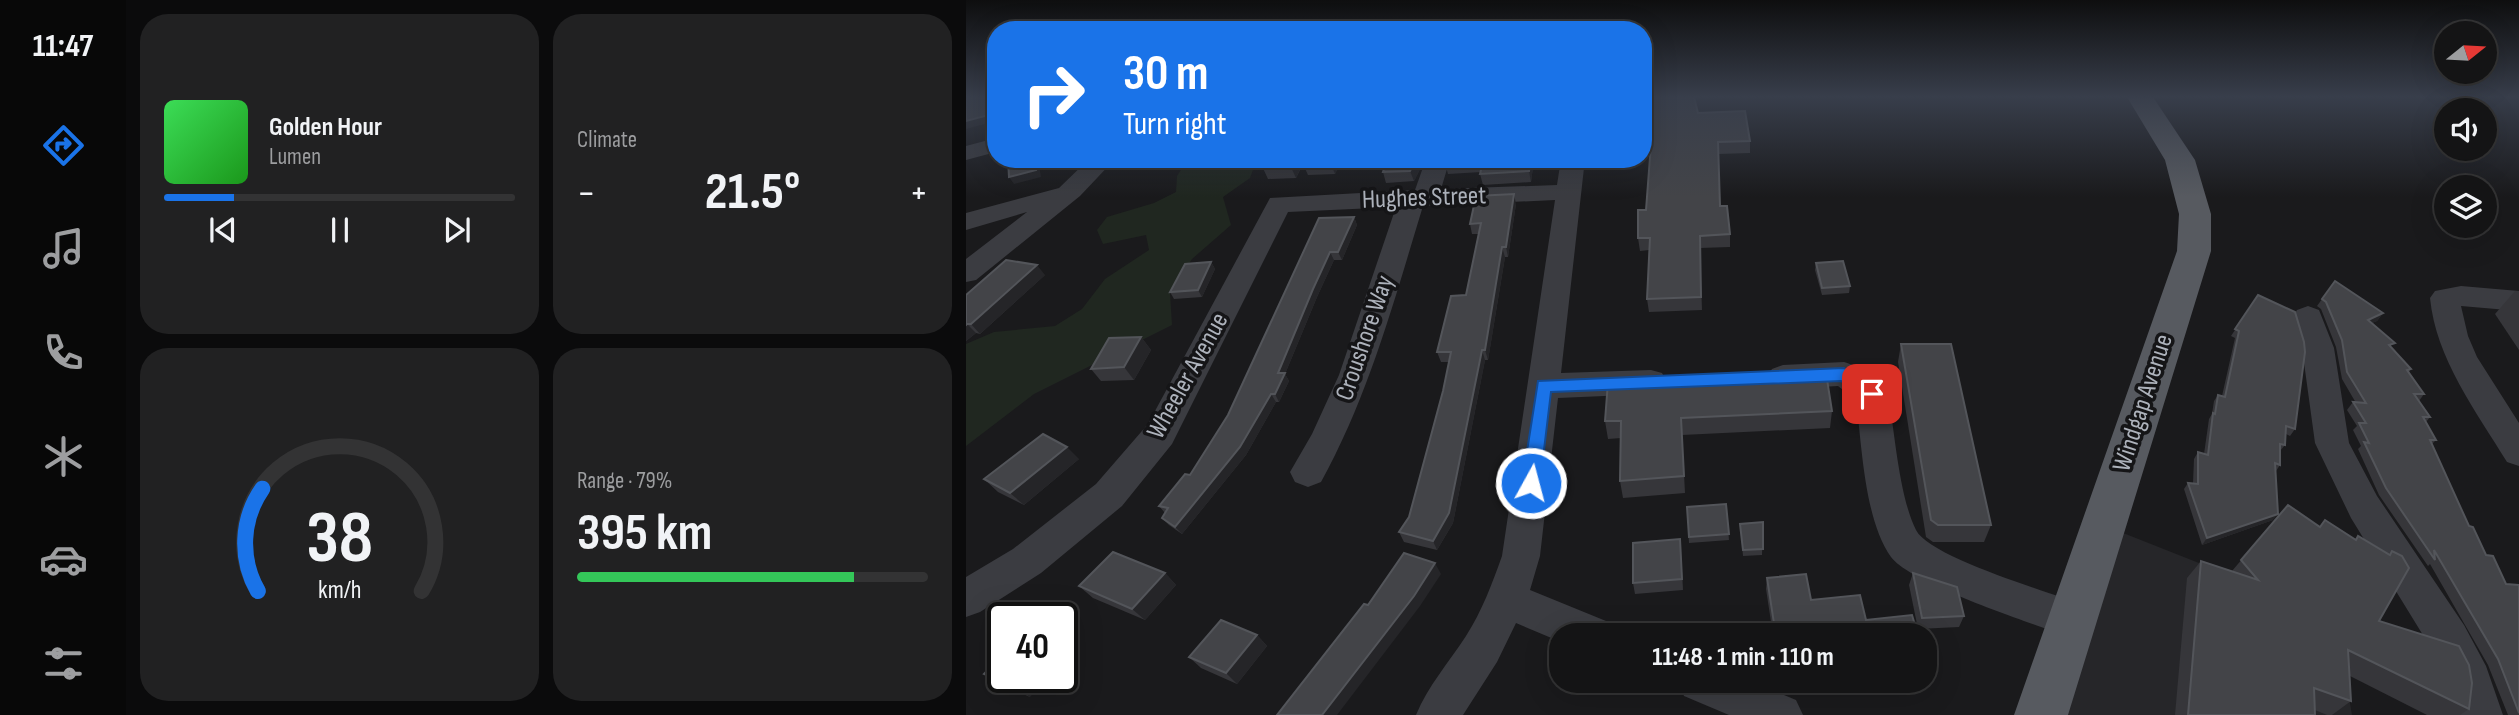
<!DOCTYPE html>
<html lang="en">
<head>
<meta charset="utf-8">
<style>
  body { margin:0; font-family:"Sofia Sans Condensed",sans-serif; background:#212122; color:#f1f3f6; height:100vh; display:flex; flex-direction:column; font-size:26px; white-space:nowrap }
  * { box-sizing:border-box; margin:0 }
  p { font-size:23px; color:#9d9ea0 }
  .icon { flex:none; width:38px; height:38px; fill:none; stroke:currentColor; stroke-width:2; stroke-linecap:round; stroke-linejoin:round }
  .map { position:relative; flex:1; overflow:hidden }
  .sheet { display:flex; flex-direction:column; gap:14px; padding:14px; background:#0b0b0c; width:840px }
  .sheet>* { flex:none }
  .guide { position:absolute; left:21px; top:21px; width:665px; height:147px; border-radius:28px; box-shadow:0 7px 28px #0002,0 0 0 2px #333334; background:#1a73e8; color:#fff; overflow:hidden }
  .needle { width:46px; rotate:72deg }
  .buttons { position:absolute; left:1468px; top:21px; display:grid; gap:14px }
  .buttons a { display:grid; place-items:center; width:63px; height:63px; border-radius:50%; background:#141415; box-shadow:0 7px 28px #0002,0 0 0 2px #333334; font-size:35px }
  .speed { position:absolute; left:21px; top:602px; display:flex; gap:14px; font-size:35px; font-weight:700; text-align:center }
  .speed>* { display:grid; place-content:center; width:91px; height:91px; border-radius:50%; background:#141415; box-shadow:0 7px 28px #0002,0 0 0 2px #333334; line-height:1 }
  .speed .limit { border:4px solid #111; border-radius:10px; background:#fff; color:#111 }
  .pin { position:absolute; display:grid; place-items:center; width:60px; height:60px; color:#fff; margin:-30px; border-radius:14px; box-shadow:0 4px 10px #0006 }
  .me { position:absolute; width:77px; margin:-38px; rotate:7deg; stroke-linejoin:round; filter:drop-shadow(0 0 5px #0008) }
  .turn { display:flex; align-items:center; gap:24px; height:147px; padding:0 21px; font-size:32px }
  .turn .icon { width:91px; height:91px; stroke-width:2.5 }
  .turn b { display:block; font-size:49px; line-height:60px }
  .big { font-size:52px; font-weight:700; line-height:1.1 }
  .sheet .card { flex:1; display:flex; flex-direction:column; justify-content:center; gap:10px; min-width:0; padding:0 24px; border-radius:28px; background:#212122 }
  .sheet .dial { align-items:center; gap:0 }
  .dial svg { height:182px; overflow:visible; fill:none; stroke:#333334; stroke-width:7; stroke-linecap:round; text-anchor:middle }
  .dial text { fill:#f1f3f6; stroke:none }
  .song { display:flex; align-items:center; gap:21px }
  .cover { width:84px; height:84px; border-radius:10px; background:linear-gradient(135deg,hsl(130 70% 55%),hsl(120 70% 35%)) }
  .played { height:7px; border-radius:4px; background:linear-gradient(90deg,#1a73e8 20%,#333334 20%) }
  .keys { display:flex; justify-content:space-around; direction:ltr }
  .heat { display:flex; justify-content:space-between; align-items:center; font-size:38px; direction:ltr }
  .charge { height:10px; border-radius:5px; background:linear-gradient(90deg,#34c759 79%,#333334 0) }
  .sheet .tiles { flex:1; display:grid; gap:14px; grid-template-columns:repeat(2,1fr) }
  .trip { position:absolute; left:583px; top:623px; width:388px; height:70px; border-radius:28px; background:#141415; box-shadow:0 7px 28px #0002,0 0 0 2px #333334; font-weight:700; line-height:70px; text-align:center }
  main { display:flex; flex:1; min-height:0 }
  .dock { display:flex; flex-direction:column; width:126px; justify-content:space-around; align-items:center; background:#080808; color:#9d9ea0 }
  .dock .icon { width:49px; height:49px }
  .dock .active { color:#1a73e8 }
  .dock b { font-size:32px; color:#f1f3f6 }
  .map>svg:first-child { display:block }
  .built { fill:#262629 }
  .green { fill:#202720 }
  .lines { fill:none; stroke-linecap:round; stroke-linejoin:round }
  .minor { fill:#3b3c41; fill-rule:evenodd }
  .major { fill:#575a60; fill-rule:evenodd }
  .wall { fill:#36363a }
  .shaded-wall { fill:#252528 }
  .building { fill:#434448; stroke:#53555a; stroke-width:2 }
  .route { fill:#1a73e8; stroke:#114b97; stroke-width:2 }
  .labels { text-anchor:middle; dominant-baseline:central; stroke-width:7; stroke-linejoin:round; paint-order:stroke }
  .street-label { font-size:26px; fill:#adb2bb; stroke:#151517 }
</style>
</head>
<body>
<main>
<nav class="dock">
<b>11:47</b>
<svg class="icon active" aria-label="directions" viewBox="0 0 24 24"><path d="M12 3l9 9-9 9-9-9zM9 14v-3h6M13 9l2 2-2 2"/></svg>
<svg class="icon" aria-label="music" viewBox="0 0 24 24"><path d="M9 18V5l10-2v13"/><circle cx="6" cy="18" r="3"/><circle cx="16" cy="16" r="3"/></svg>
<svg class="icon" aria-label="phone" viewBox="0 0 24 24"><path d="M5 4h4l2 5-3 2q2 4 5 5l2-3 5 2v4C11 20 4 13 5 4z"/></svg>
<svg class="icon" aria-label="climate" viewBox="0 0 24 24"><path d="M12 3v18M4 7l16 10M4 17L20 7"/></svg>
<svg class="icon" aria-label="car" viewBox="0 0 24 24"><path d="M5 17H2v-5l4-1 3-4h7l3 4 3 1v5h-3M9 17h6M6 11h13"/><circle cx="7" cy="17" r="2"/><circle cx="17" cy="17" r="2"/></svg>
<svg class="icon" aria-label="filters" viewBox="0 0 24 24"><path d="M4 7h16M4 17h16"/><circle cx="9" cy="7" r="2"/><circle cx="15" cy="17" r="2"/></svg>
</nav>
<section class="sheet">
<div class="tiles">
<div class="card">
<div class="song"><i class="cover"></i><div><b>Golden Hour</b><p>Lumen</p></div></div>
<div class="played"></div>
<div class="keys"><svg class="icon" aria-label="previous" viewBox="0 0 24 24"><path d="M18 5L8 12l10 7zM5 5v14"/></svg><svg class="icon" aria-label="pause" viewBox="0 0 24 24"><path d="M8 5v14M16 5v14"/></svg><svg class="icon" aria-label="next" viewBox="0 0 24 24"><path d="M6 5l10 7-10 7zM19 5v14"/></svg></div>
</div>
<div class="card"><p>Climate</p>
<div class="heat"><a>−</a><b class="big">21.5°</b><a>+</a></div>
</div>
<div class="card dial"><svg viewBox="0 0 100 80">
<path d="M14 69A42 42 0 1 1 86 69"/>
<path d="M14 69A42 42 0 0 1 16 24" stroke="#1a73e8"/>
<text x="50" y="56" font-size="32" font-weight="700">38</text>
<text x="50" y="72" font-size="11">km/h</text>
</svg></div>
<div class="card"><p>Range · 79%</p><b class="big">395 km</b><div class="charge"></div></div>
</div>
</section>
<div class="map">
<svg width="1553" height="715" viewBox="0 0 1553 715">
  <rect width="100%" height="100%" fill="#1a1a1c"/>
  <!-- built -->
  <path class="built" d="M1137 525 1369 617 1386 715H1075Z"/>
  <!-- green -->
  <path class="green" d="M222 159H291L284 178 257 197 265 225 226 259 204 293 206 325 68 394 0 446V344L28 332 89 326 116 309 139 279 183 250 180 235 137 244 131 230 141 217 188 203 210 192 211 176Z"/>
  <g class="lines">
    <!-- minor -->
    <g class="minor">
      <path d="M30 138V152L0 160V146Z"/>
      <path d="M123 159H149L114 196 10 280 0 282V259L61 212 0 230V213L93 188Z"/>
      <path d="M460 159H484L475 189 591 185 595 159H619L595 373 685 370 696 373 701 382 696 391 685 394 592 398 574 556 564 590 640 621 645 635H595V642L550 623 531 662 497 715H450C462 686 483 662 500 636 516 611 526 584 536 556L589 200 457 206C428 301 403 395 355 482L342 487 329 482 324 472 346 434 373 375 430 207 322 212 206 444 156 506 75 573 14 612 0 617V577L47 549 130 484 182 424 304 198 449 190Z"/>
      <path d="M1495 286 1553 291V311L1495 306 1502 336 1511 357 1553 423V466L1541 462C1510 411 1470 359 1464 298L1469 291Z"/>
      <path d="M1342 306 1353 310 1368 348 1383 443 1411 496 1498 625 1520 666 1537 715H1493L1485 686 1468 653 1385 518 1349 443 1336 348 1327 317 1331 310Z"/>
      <path d="M878 362C895 367 914 379 922 394 929 433 933 496 950 530 964 558 1087 593 1120 606L1126 619 1120 632 1106 638C1069 624 946 585 925 557 898 519 896 445 890 400L872 386 817 389 806 385 801 377 806 369 817 365Z"/>
      <path d="M712 681H785L830 700 837 715H763L718 696Z"/>
    </g>
    <!-- major -->
    <path class="major" d="M1161 97H1187L1229 160 1245 214V251L1102 715H1048L1211 251 1213 214 1199 160Z"/>
  </g>
  <!-- wall -->
  <g class="wall">
    <path d="M732 113 784 141V153L752 154 754 206 764 234V247L734 248 736 310 683 312 681 299 683 250 674 251 672 238 680 210 684 156 683 144Z"/>
    <path d="M300 159H376L369 174 342 175 337 164 330 178 302 179 296 166Z"/>
    <path d="M421 159H459L448 181 420 183 417 172Z"/>
    <path d="M480 159H568L565 182 517 185 514 174 515 172 482 174 479 163Z"/>
    <path d="M550 204 542 257H539L522 360H519L487 523 471 550 438 542 433 532 443 517 477 391 483 362H475L471 352 500 295 513 234H506L504 224Z"/>
    <path d="M388 217 391 225 376 260H368L351 297 319 374 323 381 313 402H310L280 455 216 534 203 525 196 518 199 513 193 506 224 475 262 415 353 218Z"/>
    <path d="M245 262 249 269 236 297 208 299 204 292Z"/>
    <path d="M850 263 884 286 883 293 856 295 849 270Z"/>
    <path d="M79 275 14 334 10 333 0 341V295Z"/>
    <path d="M1369 281 1417 313 1411 321 1406 323 1425 347 1445 369 1443 372 1458 394 1453 401 1464 417 1460 422 1470 440 1466 444 1503 526 1520 555 1540 584 1553 585V715H1542L1522 665 1464 564 1462 566 1413 495 1392 449 1395 446 1387 430 1391 426 1381 410 1387 402 1390 403 1376 379 1370 347 1355 309 1351 306Z"/>
    <path d="M1549 291H1553V350L1529 314Z"/>
    <path d="M1292 295 1329 429 1324 436 1320 434 1319 445 1314 451V465L1310 471 1307 520 1236 545 1218 489 1222 483H1227L1228 459 1232 452 1238 454 1243 419 1246 414 1248 401 1252 395 1256 396 1269 338 1265 336Z"/>
    <path d="M175 337 185 350 168 380 135 381 125 369Z"/>
    <path d="M935 344 1025 525 1018 542H967L960 537 932 362Z"/>
    <path d="M866 411 864 428 716 435 719 493 657 498 654 481 655 438 642 439 639 421Z"/>
    <path d="M113 459 58 505 32 492 18 479Z"/>
    <path d="M760 504 763 540 723 543 721 507Z"/>
    <path d="M1322 505 1353 527 1359 520 1389 539 1392 536 1422 554 1426 551 1413 621 1503 709 1494 715H1461L1384 676 1385 701 1366 715H1361L1349 710V715H1209L1221 578 1235 561 1266 571Z"/>
    <path d="M797 522 796 555 777 556 774 524Z"/>
    <path d="M715 551 717 590 669 594 667 583Z"/>
    <path d="M199 573 210 585 179 620 127 598 113 586Z"/>
    <path d="M947 573 998 616 993 627 952 629 943 585Z"/>
    <path d="M801 578 845 600 900 620 952 635H807L800 589Z"/>
    <path d="M291 635 301 646 271 684 235 668 223 657Z"/>
    <path d="M37 655 64 697 35 684 18 674Z"/>
    <path d="M917 681H959L958 682 918 687Z"/>
  </g>
  <!-- shaded-wall -->
  <g class="shaded-wall">
    <path d="M30 113V121L0 129V121Z"/>
    <path d="M68 159H72L75 177 48 184 43 177Z"/>
    <path d="M327 159H339L330 178 324 165Z"/>
    <path d="M365 159H376L369 174 364 162Z"/>
    <path d="M450 159H459L448 181 444 171Z"/>
    <path d="M565 159H568L565 182 563 171Z"/>
    <path d="M548 194 550 204 542 257 540 247Z"/>
    <path d="M388 217 391 225 376 260 372 252Z"/>
    <path d="M536 247 539 257 522 360 519 350Z"/>
    <path d="M364 252 368 260 351 297 319 374 323 381 313 402 309 394 312 373 347 289Z"/>
    <path d="M245 262 249 269 236 297 232 290Z"/>
    <path d="M71 265 79 275 14 334 5 324Z"/>
    <path d="M1417 313 1411 321 1397 327 1402 320Z"/>
    <path d="M1 324 10 333 0 341V325Z"/>
    <path d="M175 337 185 350 168 380 158 367Z"/>
    <path d="M516 350 519 360 487 523 471 550 467 541Z"/>
    <path d="M305 394 310 402 280 455 216 534 209 527Z"/>
    <path d="M101 447 113 459 58 505 44 493Z"/>
    <path d="M1312 514 1307 520 1236 545 1241 538Z"/>
    <path d="M469 563 475 574 454 606 371 715H356Z"/>
    <path d="M199 573 210 585 179 620 166 609Z"/>
    <path d="M291 635 301 646 271 684 260 673Z"/>
    <path d="M96 649 104 655 96 662Z"/>
    <path d="M57 677H83L64 697 48 687Z"/>
  </g>
  <!-- building -->
  <g class="building">
    <path d="M0 97H30V113L0 121Z"/>
    <path d="M684 97H728L732 113 779 111 784 141 752 142 754 206H761L764 234 734 236 735 297 681 299 684 238H672V210H680L685 144H683Z"/>
    <path d="M42 159H68L70 170 43 177Z"/>
    <path d="M300 159H327L324 165 296 166Z"/>
    <path d="M339 159H365L364 162 337 163Z"/>
    <path d="M421 159H450L444 171 417 172Z"/>
    <path d="M480 159H565L563 171 514 174 517 162 479 163Z"/>
    <path d="M548 194 540 247H536L519 350H516L483 513 467 541 433 532 443 517 477 391 485 352H471L485 296 500 295 515 223 504 224 510 196Z"/>
    <path d="M388 217 372 252H364L347 289 312 373H319L309 394H305L274 447 209 527 196 518 202 508 193 506 219 474 224 475 262 415 353 218Z"/>
    <path d="M40 260 71 265 5 324H1L0 325V295Z"/>
    <path d="M877 261 884 286 856 288 850 263Z"/>
    <path d="M245 262 232 290 204 292 219 264Z"/>
    <path d="M1369 281 1417 313 1402 320 1429 343 1423 345 1445 369 1441 370 1458 394H1448L1464 417H1457L1470 440H1464L1503 526 1507 527 1520 555 1527 556 1540 584 1553 585V713L1532 659 1468 550 1469 560 1420 488 1398 442 1403 443 1393 423H1400L1387 402 1400 403 1381 372 1376 340 1360 302 1356 299Z"/>
    <path d="M1292 295 1329 312 1338 342 1339 352 1329 429 1320 426 1319 445 1314 444V465L1309 463 1312 514 1241 538 1222 483 1232 484V452L1242 455 1247 413 1249 414 1252 395 1259 397 1273 331 1269 329Z"/>
    <path d="M175 337 158 367 125 369 143 338Z"/>
    <path d="M935 344H985L1025 525H972L965 520Z"/>
    <path d="M860 373 866 411 715 418 718 476 654 481 655 421H639L642 382Z"/>
    <path d="M77 434 101 447 44 493 18 479Z"/>
    <path d="M760 504 763 534 723 537 721 507Z"/>
    <path d="M1322 505 1354 527 1359 520 1390 540 1392 536 1424 555 1426 551 1436 556 1443 568 1413 621 1493 646 1503 665 1506 683 1503 709 1382 650 1385 701 1348 688 1349 715H1222L1235 561 1292 580 1275 560Z"/>
    <path d="M797 522V549L777 550 774 524Z"/>
    <path d="M714 539 716 579 667 583V543Z"/>
    <path d="M147 552 199 573 166 609 113 586Z"/>
    <path d="M438 553 469 563 448 596 356 715H311L398 604 402 605Z"/>
    <path d="M947 573 991 587 998 616 956 618Z"/>
    <path d="M840 574 845 600 894 595 900 620 946 615 952 635H858L857 625 809 630 801 578Z"/>
    <path d="M255 620 291 635 260 673 223 657Z"/>
    <path d="M37 655V677H57L48 687 18 674Z"/>
    <path d="M959 661 962 672H959Z"/>
  </g>
  <!-- sky -->
  <linearGradient id="sky" x2="0" y2="1"><stop stop-color="#0e0e0f"/><stop offset="0.49" stop-color="#383e4b"/><stop offset="1" stop-color="#383e4b" stop-opacity="0"/></linearGradient>
  <rect width="1553" height="197" fill="url(#sky)"/>
  <!-- route -->
  <path class="route" d="M878 368 912 390 914 394 912 399H900L875 381 585 392 574 483 571 489 565 491 558 489 556 483 572 381Z"/>
  <g class="labels">
    <!-- street labels -->
    <g class="street-label">
      <text transform="translate(458 198) rotate(-2)">Hughes Street</text>
      <text transform="translate(399 338) rotate(-71)">Croushore Way</text>
      <text transform="translate(222 376) rotate(-61)">Wheeler Avenue</text>
      <text transform="translate(1177 403) rotate(-72)">Windgap Avenue</text>
    </g>
  </g>
</svg>
<div class="buttons">
<a><svg class="needle" viewBox="-14 -14 28 28"><path d="M0-13l5 13h-10z" fill="#e53935"/><path d="M0 13l5-13h-10z" fill="#9d9ea0"/></svg></a>
<a><svg class="icon" aria-label="sound" viewBox="0 0 24 24"><path d="M4 9h4l5-4v14l-5-4H4zM17 9q2 3 0 6"/></svg></a>
<a><svg class="icon" aria-label="layers" viewBox="0 0 24 24"><path d="M12 4l9 5-9 5-9-5zM3 14l9 5 9-5"/></svg></a>
</div>
<div class="speed"><div class="limit">40</div></div>
<div class="pin" style="left:906px;top:394px;background:#d93025"><svg class="icon" aria-label="arrive" viewBox="0 0 24 24"><path d="M6 21V4h12l-3 4 3 4H6"/></svg></div>
<svg class="me" style="left:565px;top:483px" viewBox="-20 -20 40 40"><circle r="17" fill="#1a73e8" stroke="#fff" stroke-width="3"/><path d="M0-11L8 9 0 5-8 9z" fill="#fff"/></svg>
<div class="trip">11:48 · 1 min · 110 m</div>
<div class="guide">
<div class="turn"><svg class="icon" aria-label="right" viewBox="0 0 24 24"><path d="M7 20v-9h11M14 6l5 5-5 5"/></svg><div><b>30 m</b>Turn right</div></div>
</div>
</div>
</main>
</body>
</html>
